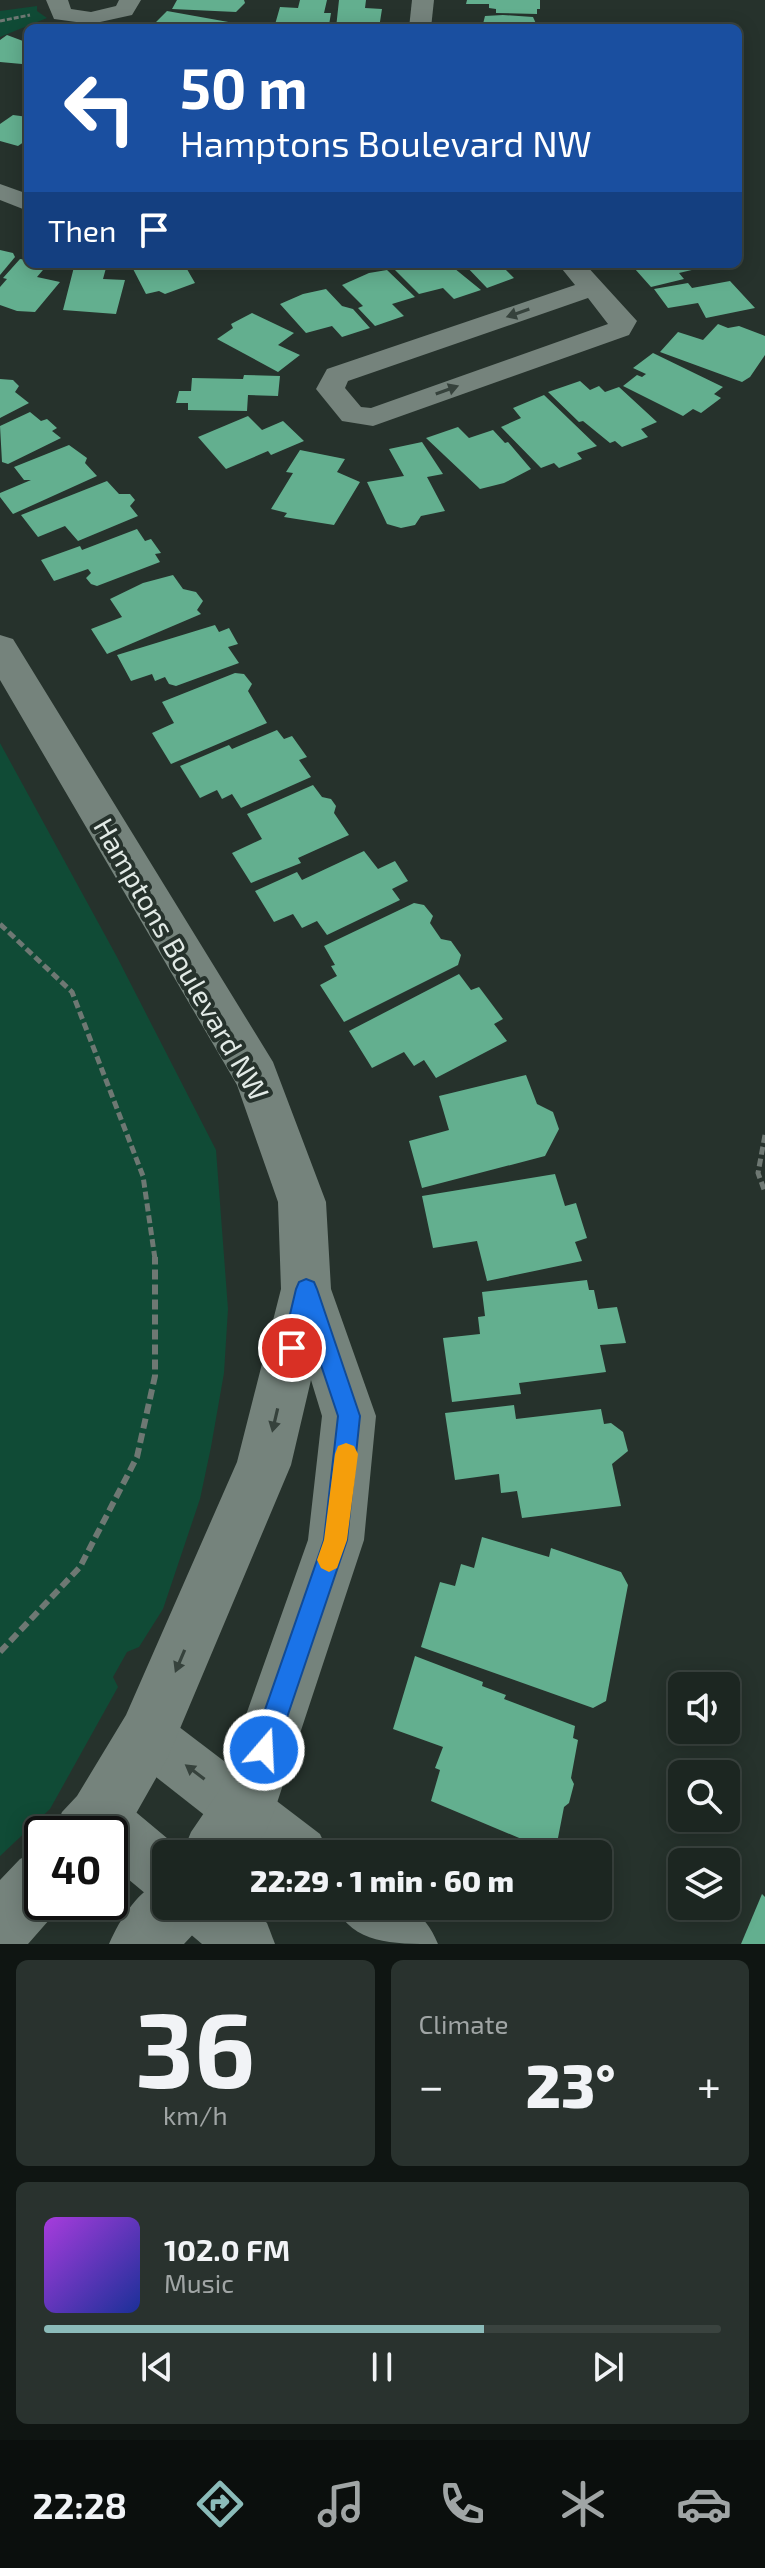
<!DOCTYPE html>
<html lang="en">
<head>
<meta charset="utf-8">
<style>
  body { margin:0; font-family:"Exo 2",sans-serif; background:#29322e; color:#f1f3f6; height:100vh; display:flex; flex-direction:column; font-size:30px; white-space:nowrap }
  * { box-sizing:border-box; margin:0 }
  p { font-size:26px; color:#a0a5a5 }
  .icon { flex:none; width:44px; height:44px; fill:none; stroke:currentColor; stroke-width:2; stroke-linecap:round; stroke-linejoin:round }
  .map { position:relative; height:1944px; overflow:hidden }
  .panel { display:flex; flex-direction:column; gap:16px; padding:16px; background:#0f1512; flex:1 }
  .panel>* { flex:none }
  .banner { position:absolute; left:24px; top:24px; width:718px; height:244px; border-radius:12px; box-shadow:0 4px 20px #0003,0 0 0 2px #3a433f; background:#1a4fa0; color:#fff; overflow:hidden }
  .fabs { position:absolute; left:668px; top:1672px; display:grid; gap:16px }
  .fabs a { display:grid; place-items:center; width:72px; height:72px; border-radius:12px; background:#1c2621; box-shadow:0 4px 20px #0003,0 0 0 2px #3a433f; font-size:40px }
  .speed { position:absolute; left:24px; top:1816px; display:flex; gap:16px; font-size:40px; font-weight:700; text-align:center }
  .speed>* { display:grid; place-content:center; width:104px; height:104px; border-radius:50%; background:#1c2621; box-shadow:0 4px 20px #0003,0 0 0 2px #3a433f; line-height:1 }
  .speed .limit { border:4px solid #111; border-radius:12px; background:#fff; color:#111 }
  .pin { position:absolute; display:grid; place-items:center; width:68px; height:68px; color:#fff; margin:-34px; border:4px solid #fff; border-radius:50%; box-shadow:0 2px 8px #0007 }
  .me { position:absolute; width:88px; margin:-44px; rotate:19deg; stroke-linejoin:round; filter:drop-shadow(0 0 6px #0008) }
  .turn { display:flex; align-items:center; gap:28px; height:168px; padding:0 24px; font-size:36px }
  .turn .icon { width:104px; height:104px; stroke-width:2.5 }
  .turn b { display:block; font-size:56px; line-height:68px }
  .then { display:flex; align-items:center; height:76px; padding:0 24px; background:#0003; gap:16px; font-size:30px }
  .big { font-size:60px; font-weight:800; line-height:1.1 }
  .panel .tile { flex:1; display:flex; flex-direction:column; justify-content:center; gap:12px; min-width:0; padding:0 28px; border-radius:12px; background:#29322e }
  .panel .dial { align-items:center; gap:0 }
  .dial b { font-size:104px; line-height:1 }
  .song { display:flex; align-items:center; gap:24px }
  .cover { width:96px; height:96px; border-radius:12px; background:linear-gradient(135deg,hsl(280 70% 55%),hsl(230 70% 35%)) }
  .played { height:8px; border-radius:4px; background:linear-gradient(90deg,#8bbbb9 65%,#3a433f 65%) }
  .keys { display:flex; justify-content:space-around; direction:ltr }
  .heat { display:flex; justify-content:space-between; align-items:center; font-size:44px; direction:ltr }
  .panel .tiles { flex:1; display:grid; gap:16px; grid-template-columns:1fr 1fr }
  .tile:last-child { grid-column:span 2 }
  .trip { position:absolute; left:152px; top:1840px; width:460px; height:80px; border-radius:12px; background:#1c2621; box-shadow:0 4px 20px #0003,0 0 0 2px #3a433f; font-weight:800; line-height:80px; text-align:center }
  .tab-bar { display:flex; height:128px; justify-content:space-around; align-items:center; background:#0b0f0d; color:#a0a5a5 }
  .tab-bar .icon { width:56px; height:56px }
  .tab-bar .current { color:#8bbbb9 }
  .tab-bar b { font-size:36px; color:#f1f3f6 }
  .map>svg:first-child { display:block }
  .green { fill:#104b36 }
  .building { fill:#63af8f }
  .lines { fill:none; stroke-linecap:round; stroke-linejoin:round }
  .path-far2 { stroke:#6e7873; stroke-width:3; stroke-dasharray:5 2; stroke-linecap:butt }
  .path-far1 { stroke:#6e7873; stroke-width:5; stroke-dasharray:8 4; stroke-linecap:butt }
  .path { stroke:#6e7873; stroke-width:6; stroke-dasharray:10 5; stroke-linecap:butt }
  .minor { fill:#75837c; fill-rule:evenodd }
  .tertiary { fill:#75837c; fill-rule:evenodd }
  .oneway { fill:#36423c }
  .route { fill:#1a73e8; stroke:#114b97; stroke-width:2 }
  .slow { fill:#f59e0b }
  .labels { text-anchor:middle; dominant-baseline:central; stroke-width:8; stroke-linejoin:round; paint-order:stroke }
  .street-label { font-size:28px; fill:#e2eae6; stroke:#26322c }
</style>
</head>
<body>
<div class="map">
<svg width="765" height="1944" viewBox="0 0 765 1944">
  <rect width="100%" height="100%" fill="#26322c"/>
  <!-- green -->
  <g class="green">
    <path d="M37 6V11L47 18 0 37V11Z"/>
    <path d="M0 743 117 957 216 1150 228 1309 224 1373 211 1447 200 1499 163 1609 139 1647 127 1652 113 1677 118 1687 50 1809 0 1856Z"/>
  </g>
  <!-- building -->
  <g class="building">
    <path d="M177 0H244L245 3 236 12 172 9Z"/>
    <path d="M300 0H327L324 13H331L329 25 274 28 280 7 298 8Z"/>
    <path d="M339 0H366L365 8 382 9 379 28H336Z"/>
    <path d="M467 0H540V9H537V14L496 13V9L489 8V4H466Z"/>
    <path d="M167 11 234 23V25L231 28H172L175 26 156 22Z"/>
    <path d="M503 15 533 17 538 28H482L485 16Z"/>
    <path d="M7 35 23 41 28 37V58L22 64 0 62V40Z"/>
    <path d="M13 115 28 117V139L18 146 0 141V124Z"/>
    <path d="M0 250 13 253 15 257 0 275Z"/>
    <path d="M20 259 28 260V264H48L37 277 60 282 35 312 17 311 0 305V287L7 279 3 278Z"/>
    <path d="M184 264 195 283 165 294 159 291 146 294 131 265Z"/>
    <path d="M401 264H449L481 290 454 299 443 288 419 294 392 267Z"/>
    <path d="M464 264H515L504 268 514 278 487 288Z"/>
    <path d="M655 264H713V265L679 273 684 279 651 287 635 269Z"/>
    <path d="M74 267 106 268 103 279 125 280 116 314 63 310Z"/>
    <path d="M387 270 415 297 392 304 404 316 375 326 358 308 363 306 342 285 369 273Z"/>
    <path d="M730 281 755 308 706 318 698 303 668 308 654 289 688 283 692 288Z"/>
    <path d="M326 289 342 306 353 309 370 328 342 337 332 326 306 333 280 304 303 294Z"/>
    <path d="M252 313 294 333 278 345 300 355 278 372 217 339 233 328 231 324Z"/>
    <path d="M718 324 728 328 739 326 765 336V355L750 377 742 382 660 352 678 332 703 340Z"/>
    <path d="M653 353 723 387 714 394 721 398 701 413 693 409 683 416 623 386 637 375 642 377 646 374 633 368Z"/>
    <path d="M244 375 280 376 278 396 248 395 247 411 188 410V403H176L179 391H191L192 378 243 379Z"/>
    <path d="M0 379 13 380 19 386 15 392 29 403 0 418Z"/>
    <path d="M580 381 590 390 599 386 605 392 619 387 657 422 641 429 648 437 622 447 615 441 610 443 583 421 579 422 548 392Z"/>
    <path d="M544 395 597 446 577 453 582 459 559 468 554 463 541 468 501 427 521 418 513 408Z"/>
    <path d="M30 412 41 421 47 419 57 428 52 431 61 438 8 464 2 462 0 426Z"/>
    <path d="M248 416 262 430 283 421 304 441 271 455 268 451 226 469 198 437Z"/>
    <path d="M458 427 469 438 493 430 505 443 508 442 531 469 504 483 480 489 426 438Z"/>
    <path d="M422 442 443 474 427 477 445 511 421 516 415 525 401 528 387 524 367 482 404 476 389 449Z"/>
    <path d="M69 445 87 458 85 463 97 476 13 514 0 497V493L31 480H24L14 467Z"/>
    <path d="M300 450 345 459 337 472 360 482 334 525 284 517 287 513 271 509 293 473 286 472Z"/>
    <path d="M107 481 119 494H130L135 500 130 506 138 516 78 541 65 526 38 537 21 515Z"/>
    <path d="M137 529 145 541 151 539 161 553 155 554 160 562 97 586 91 584 86 578 91 573 88 569 54 581 41 560 80 546 82 550Z"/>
    <path d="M173 575 183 589 196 592 203 601 197 610 201 614 107 654 91 629 122 617 110 599 143 583Z"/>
    <path d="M215 625 219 632 229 628 238 644 228 647 239 663 176 686 169 684 165 677 155 681 152 674 131 681 117 655Z"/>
    <path d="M235 673 244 674 252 684 248 691 267 723 171 764 152 733 174 723 162 702Z"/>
    <path d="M277 730 284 739 292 736 307 757 299 760 311 777 241 808 232 794 222 799 217 790 200 798 180 766 229 745 232 749Z"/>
    <path d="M313 785 322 797 331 799 336 806 334 813 349 835 298 858 301 863 251 883 232 853 262 839 247 814Z"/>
    <path d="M364 851 378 869 395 861 408 881 392 889 400 900 327 935 317 921 302 928 293 914 274 922 255 891 297 872 302 880Z"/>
    <path d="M414 903 424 905 433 916 430 923 441 939 451 941 461 955 458 965 344 1022 320 985 337 976 331 966 335 965 324 946Z"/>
    <path d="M459 974 471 990 479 987 503 1019 494 1024 507 1041 436 1078 424 1060 414 1066 404 1052 372 1068 349 1031Z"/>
    <path d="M526 1075 537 1104 553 1112 559 1129 545 1156 422 1188 409 1141 449 1130 439 1096Z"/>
    <path d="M555 1174 565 1206 576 1203 587 1238 575 1242 582 1261 487 1281 477 1241 433 1248 422 1196Z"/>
    <path d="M587 1280 589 1290H594L598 1309 617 1307 626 1343 600 1345 606 1372 519 1383 521 1394 452 1402 443 1338 480 1334 478 1317 485 1316 482 1292Z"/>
    <path d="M514 1405 516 1419 601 1409 604 1424 611 1423 623 1432 628 1451 612 1464 621 1506 522 1518 517 1491 501 1493 499 1474 455 1480 445 1413Z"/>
    <path d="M482 1537 549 1557 551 1548 621 1572 628 1585 606 1701 593 1708 421 1647 440 1582 455 1586 461 1564 474 1568Z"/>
    <path d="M415 1656 483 1682 482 1686 506 1695 504 1699 575 1726 573 1738 578 1740 571 1778 574 1784 569 1803 564 1807 557 1843 552 1841 550 1851 431 1801 440 1770 435 1768 443 1747 393 1729Z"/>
    <path d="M762 1894 765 1897V1944H741Z"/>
  </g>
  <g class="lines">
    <!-- path-far2 -->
    <path class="path-far2" d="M0 21 30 15"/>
    <!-- path-far1 -->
    <g class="path-far1">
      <path d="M0 924 72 992 143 1176 155 1259"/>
      <path d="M765 1135 758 1173 765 1192"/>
    </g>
    <!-- path -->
    <path class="path" d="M0 1652 80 1567 137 1457 155 1376V1257"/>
    <!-- minor -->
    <g class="minor">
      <path d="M46 0H68L71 9 91 12 116 6 119 0H141L132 15 91 24 54 19Z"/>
      <path d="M412 0H434L431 28H409Z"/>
      <path d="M0 184 28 194V211L0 200Z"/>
      <path d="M558 264H585L637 321 629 335 373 426 342 421 316 389 327 369 575 285ZM588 298 608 324 371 408 361 407 345 388 348 381Z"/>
      <path d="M147 1709 166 1717 320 1834 329 1854H254L128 1755 120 1736 128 1717Z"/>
      <path d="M99 1790 119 1798 186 1854H166V1903L146 1894 110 1864V1834H77L71 1818 79 1798Z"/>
      <path d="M174 1906H247L267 1923 275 1944H202L182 1927Z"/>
      <path d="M334 1906C382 1906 417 1892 438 1944 390 1944 355 1944 334 1906Z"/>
    </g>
    <!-- tertiary -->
    <g class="tertiary">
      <path d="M0 635 13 639 273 1062 326 1202 331 1289 376 1416 364 1540 275 1809 266 1831 250 1854H182L191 1832 219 1791 308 1540 322 1416 311 1380 291 1465 168 1757 121 1840 110 1852V1834H53L62 1812 77 1796 126 1715 237 1462 281 1289 278 1202 237 1085 0 680Z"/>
      <path d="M42 1849V1902L64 1903 28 1944H0V1880L20 1859Z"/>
      <path d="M166 1878V1906H207L198 1929 184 1944H109C120 1918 139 1889 166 1878Z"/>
    </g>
  </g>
  <!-- one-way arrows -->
  <defs><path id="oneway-solid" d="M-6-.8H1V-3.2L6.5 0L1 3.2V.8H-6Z" transform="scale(2)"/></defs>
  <g class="oneway">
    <use href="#oneway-solid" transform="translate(518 313) rotate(161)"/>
    <use href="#oneway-solid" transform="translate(447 390) rotate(-20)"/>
    <use href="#oneway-solid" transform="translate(275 1420) rotate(103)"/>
    <use href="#oneway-solid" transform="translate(180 1661) rotate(113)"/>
    <use href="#oneway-solid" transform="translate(195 1772) rotate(-143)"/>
  </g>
  <!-- route -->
  <path class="route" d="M306 1279 314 1282 317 1289 360 1416 347 1540 276 1750 273 1759 264 1762 255 1759 251 1750 324 1540 338 1416 308 1326 300 1356 292 1359 285 1356 282 1348 296 1289 299 1282Z"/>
  <!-- slow -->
  <path class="slow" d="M346 1443 354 1446 358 1454 347 1540 337 1568 329 1572 321 1568 317 1560 324 1540 335 1454 338 1446Z"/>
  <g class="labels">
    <!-- street labels -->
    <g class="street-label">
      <text transform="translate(182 959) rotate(60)">Hamptons Boulevard NW</text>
    </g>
  </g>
</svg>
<div class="fabs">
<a><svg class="icon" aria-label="sound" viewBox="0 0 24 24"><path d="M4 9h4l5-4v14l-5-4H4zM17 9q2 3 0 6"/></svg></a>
<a><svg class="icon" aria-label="search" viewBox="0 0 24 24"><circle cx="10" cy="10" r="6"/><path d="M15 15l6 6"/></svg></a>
<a><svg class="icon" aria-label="layers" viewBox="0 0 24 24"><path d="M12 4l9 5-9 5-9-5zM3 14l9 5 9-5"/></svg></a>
</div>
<div class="speed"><div class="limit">40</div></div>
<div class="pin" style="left:292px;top:1348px;background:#d93025"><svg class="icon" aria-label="arrive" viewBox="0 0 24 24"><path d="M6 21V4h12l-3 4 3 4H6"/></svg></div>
<svg class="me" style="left:264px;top:1750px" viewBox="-20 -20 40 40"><circle r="17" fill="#1a73e8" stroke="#fff" stroke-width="3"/><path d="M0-11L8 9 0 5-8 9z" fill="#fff"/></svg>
<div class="trip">22:29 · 1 min · 60 m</div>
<div class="banner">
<div class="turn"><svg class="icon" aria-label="left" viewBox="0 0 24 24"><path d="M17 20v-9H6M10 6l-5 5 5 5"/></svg><div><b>50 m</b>Hamptons Boulevard NW</div></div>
<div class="then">Then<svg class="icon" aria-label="arrive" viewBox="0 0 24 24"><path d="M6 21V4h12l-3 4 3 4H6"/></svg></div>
</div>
</div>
<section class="panel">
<div class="tiles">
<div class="tile dial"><b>36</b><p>km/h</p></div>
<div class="tile"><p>Climate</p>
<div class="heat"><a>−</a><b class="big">23°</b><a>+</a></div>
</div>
<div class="tile">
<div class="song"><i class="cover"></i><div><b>102.0 FM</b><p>Music</p></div></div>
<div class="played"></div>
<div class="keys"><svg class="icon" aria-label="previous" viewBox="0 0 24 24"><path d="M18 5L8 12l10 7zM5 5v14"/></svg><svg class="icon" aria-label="pause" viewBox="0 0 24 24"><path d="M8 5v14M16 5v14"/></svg><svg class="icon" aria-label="next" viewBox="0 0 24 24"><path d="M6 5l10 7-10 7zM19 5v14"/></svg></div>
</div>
</div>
</section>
<nav class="tab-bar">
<b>22:28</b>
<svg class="icon current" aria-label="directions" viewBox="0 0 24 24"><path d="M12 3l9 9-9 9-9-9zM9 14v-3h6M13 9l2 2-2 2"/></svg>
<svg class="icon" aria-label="music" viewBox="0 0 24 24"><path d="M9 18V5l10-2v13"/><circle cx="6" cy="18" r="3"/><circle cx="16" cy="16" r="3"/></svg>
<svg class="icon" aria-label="phone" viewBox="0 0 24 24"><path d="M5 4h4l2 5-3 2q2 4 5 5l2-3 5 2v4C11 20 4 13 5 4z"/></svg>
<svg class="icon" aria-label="climate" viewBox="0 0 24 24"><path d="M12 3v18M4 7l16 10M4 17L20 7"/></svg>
<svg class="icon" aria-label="car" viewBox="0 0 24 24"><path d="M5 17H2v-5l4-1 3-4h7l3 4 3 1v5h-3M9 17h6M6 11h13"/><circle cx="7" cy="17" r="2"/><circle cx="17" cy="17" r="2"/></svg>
</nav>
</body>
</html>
